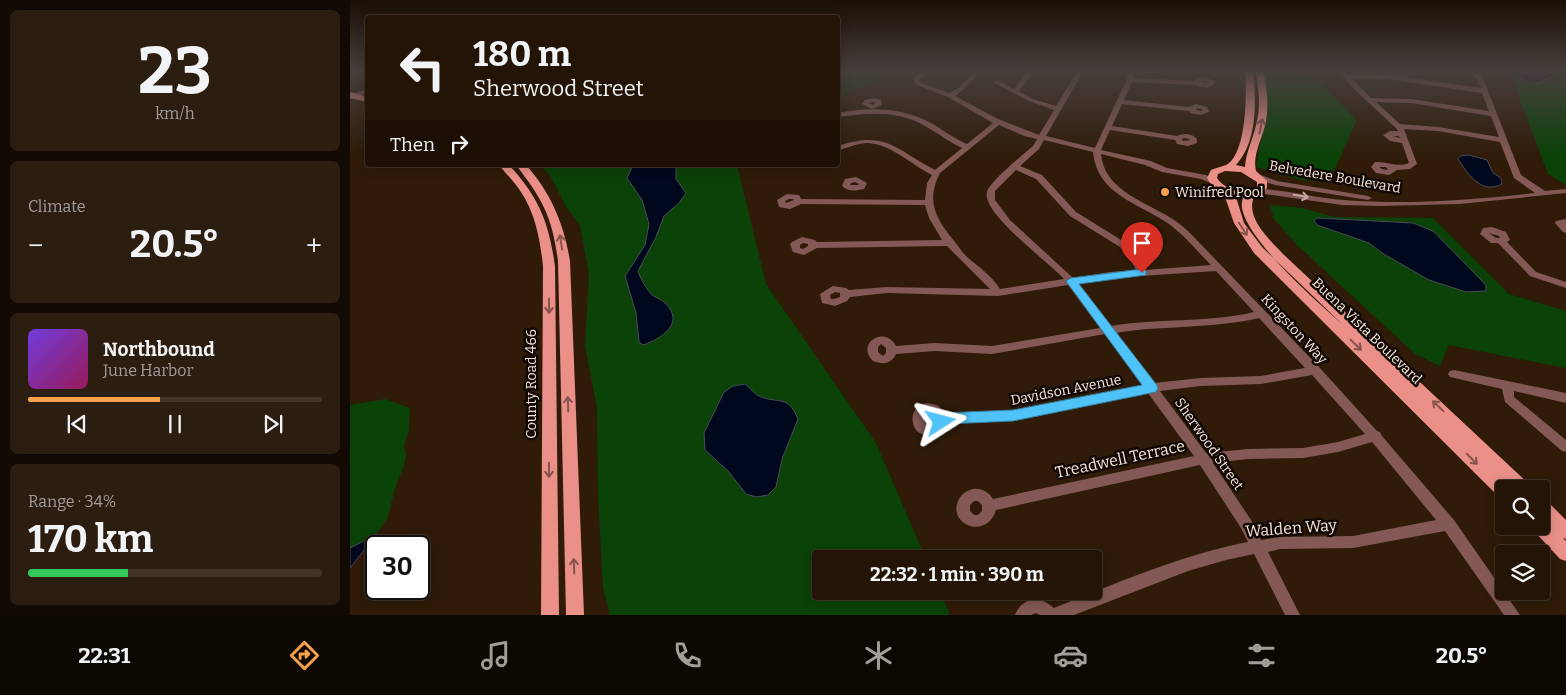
<!DOCTYPE html>
<html lang="en">
<head>
<meta charset="utf-8">
<style>
  body { margin:0; font-family:Bitter,serif; background:#2b1d10; color:#f1f3f6; height:100vh; display:flex; flex-direction:column; font-size:19px; white-space:nowrap }
  * { box-sizing:border-box; margin:0 }
  p { font-size:16px; color:#a39e9b }
  .icon { flex:none; width:28px; height:28px; fill:none; stroke:currentColor; stroke-width:2; stroke-linecap:round; stroke-linejoin:round }
  .map { position:relative; flex:1; overflow:hidden }
  .details { display:flex; flex-direction:column; gap:10px; padding:10px; background:#130b03; width:350px }
  .details>* { flex:none }
  .guide { position:absolute; left:15px; top:15px; width:475px; height:152px; border-radius:5px; box-shadow:0 2px 12px #0003,0 0 0 1px #403328; background:#231406; color:#f1f3f6; overflow:hidden }
  .controls { position:absolute; left:1145px; top:480px; display:grid; gap:10px }
  .controls a { display:grid; place-items:center; width:55px; height:55px; border-radius:5px; background:#231406; box-shadow:0 2px 12px #0003,0 0 0 1px #403328; font-size:25px }
  .speed { position:absolute; left:15px; top:535px; display:flex; gap:10px; font-size:25px; font-weight:700; text-align:center }
  .speed>* { display:grid; place-content:center; width:65px; height:65px; border-radius:50%; background:#231406; box-shadow:0 2px 12px #0003,0 0 0 1px #403328; line-height:1 }
  .speed .limit { border:2px solid #111; border-radius:8px; background:#fff; color:#111 }
  .pin { position:absolute; display:grid; place-items:center; width:42px; height:42px; color:#fff; margin:-51px -21px; border-radius:50% 50% 50% 0; rotate:-45deg; box-shadow:0 0 5px #0007 }
  .pin .icon { rotate:45deg }
  .me { position:absolute; width:55px; margin:-28px; rotate:81deg; stroke-linejoin:round; filter:drop-shadow(0 0 4px #0008) }
  .turn { display:flex; align-items:center; gap:18px; height:105px; padding:0 25px; font-size:22px }
  .turn .icon { width:65px; height:65px; stroke-width:2.5 }
  .turn b { display:block; font-size:35px; line-height:42px }
  .then { display:flex; align-items:center; height:48px; padding:0 25px; background:#0003; gap:10px; font-size:19px }
  .big { font-size:38px; font-weight:700; line-height:1.1 }
  .details .tile { flex:1; display:flex; flex-direction:column; justify-content:center; gap:8px; min-width:0; padding:0 18px; border-radius:8px; background:#2b1d10 }
  .details .dial { align-items:center; gap:0 }
  .dial b { font-size:65px; line-height:1 }
  .song { display:flex; align-items:center; gap:15px }
  .cover { width:60px; height:60px; border-radius:8px; background:linear-gradient(135deg,hsl(260 70% 55%),hsl(330 70% 35%)) }
  .played { height:5px; border-radius:2px; background:linear-gradient(90deg,#f8a14b 45%,#403328 45%) }
  .keys { display:flex; justify-content:space-around; direction:ltr }
  .heat { display:flex; justify-content:space-between; align-items:center; font-size:28px; direction:ltr }
  .charge { height:8px; border-radius:4px; background:linear-gradient(90deg,#34c759 34%,#403328 0) }
  .trip { position:absolute; left:462px; top:550px; width:290px; height:50px; border-radius:5px; background:#231406; box-shadow:0 2px 12px #0003,0 0 0 1px #403328; font-weight:700; line-height:50px; text-align:center }
  .dock { display:flex; height:80px; justify-content:space-around; align-items:center; background:#0e0802; color:#a39e9b }
  .dock .icon { width:35px; height:35px }
  .dock .current { color:#f8a14b }
  .dock b { font-size:22px; color:#f1f3f6 }
  main { display:flex; flex:1; min-height:0 }
  .map>svg:first-child { display:block }
  .green { fill:#0a4208 }
  .water { fill:#00081d; stroke:#4a4b56 }
  .lines { fill:none; stroke-linecap:round; stroke-linejoin:round }
  .minor { fill:#845955; fill-rule:evenodd }
  .major { fill:#ea9089; fill-rule:evenodd }
  .oneway { stroke:#88534d }
  .oneway2 { stroke:#c2a79f }
  .route { fill:#4fc3f7; stroke:#337fa1 }
  .poi-dot { fill:#f8a14b; stroke:#110803; stroke-width:2 }
  .labels { text-anchor:middle; dominant-baseline:central; stroke-width:5; stroke-linejoin:round; paint-order:stroke }
  .street-label { font-size:14px; fill:#f5e7db; stroke:#110803 }
  .poi-label { font-size:14px; fill:#f5e7db; stroke:#110803; text-anchor:start }
  .near-street-label { font-size:16px; fill:#f5e7db; stroke:#110803 }
</style>
</head>
<body>
<main>
<section class="details">
<div class="tile dial"><b>23</b><p>km/h</p></div>
<div class="tile"><p>Climate</p>
<div class="heat"><a>−</a><b class="big">20.5°</b><a>+</a></div>
</div>
<div class="tile">
<div class="song"><i class="cover"></i><div><b>Northbound</b><p>June Harbor</p></div></div>
<div class="played"></div>
<div class="keys"><svg class="icon" aria-label="previous" viewBox="0 0 24 24"><path d="M18 5L8 12l10 7zM5 5v14"/></svg><svg class="icon" aria-label="pause" viewBox="0 0 24 24"><path d="M8 5v14M16 5v14"/></svg><svg class="icon" aria-label="next" viewBox="0 0 24 24"><path d="M6 5l10 7-10 7zM19 5v14"/></svg></div>
</div>
<div class="tile"><p>Range · 34%</p><b class="big">170 km</b><div class="charge"></div></div>
</section>
<div class="map">
<svg width="1216" height="615" viewBox="0 0 1216 615">
  <rect width="100%" height="100%" fill="#2f1b08"/>
  <!-- green -->
  <g class="green">
    <path d="M488 70H546L488 98Z"/>
    <path d="M914 70H958L1007 120 979 182 950 180 906 167 918 102Z"/>
    <path d="M1155 70H1216V185L1198 174 1161 75Z"/>
    <path d="M190 165H387L416 284 526 443 576 559H471V591H590L600 615H260L253 588 248 498 247 408 235 346 239 275 230 225 216 207 200 175Z"/>
    <path d="M920 205 952 208 985 217 1083 218 1159 294 1216 311V368L1099 345 1090 366 1065 354 946 244 924 219Z"/>
    <path d="M35 399 60 408 59 430 54 445 56 455 54 466 45 488 38 517 26 535 0 548V405Z"/>
  </g>
  <!-- water -->
  <g class="water">
    <path d="M1157 70H1199L1206 75 1187 83 1178 82Z"/>
    <path d="M1119 155 1137 160 1143 173 1151 178 1152 184C1131 195 1118 174 1108 159L1110 156Z"/>
    <path d="M283 165H326V179L336 193 329 203 314 216 306 237 288 271C290 278 297 290 302 295 306 298 312 299 315 303 336 323 311 339 293 345L289 342 286 313 275 276 295 245 299 224 292 200 277 178Z"/>
    <path d="M967 218 1063 223 1083 231 1136 285V291L1116 292 1079 280 1032 253 1019 243 967 225 964 221Z"/>
    <path d="M395 384C399 387 403 392 407 395 426 405 438 393 448 419L432 459 426 487 418 495 406 497 396 494 378 471 355 450 354 433 374 392 383 386Z"/>
    <path d="M26 535 0 568V548Z"/>
  </g>
  <g class="lines">
    <!-- minor -->
    <g class="minor">
      <path d="M572 70H579L569 80 571 83 599 93 610 87 625 70H632L614 89 605 96 646 118 689 135 704 110 679 101 643 82 648 81 664 89 678 70H684L669 91 683 99 706 106 728 70H734L696 136 745 148 781 70H787L783 78 844 81 850 77C856 78 861 78 865 83 860 89 853 88 846 85L782 82 774 100 838 107 846 104 857 107 859 112 851 115 841 113 839 111 772 104 762 126 827 136C834 133 842 133 847 139V143L838 146 827 144 825 140 760 130 751 150 801 161 817 168 856 175 866 180V184H863L851 179 812 172 795 165 751 154C754 188 790 200 816 215 825 220 833 226 840 233L969 367 1027 431 1030 432 1032 436 1104 520 1170 615H1154L1095 531 1003 548 930 549 918 552 950 615H935L904 554 876 560 838 571 724 615H690L686 613 681 615H665C672 597 690 595 704 608 767 583 831 555 898 542L891 528 850 465 646 510C637 540 598 525 608 501 611 494 616 491 623 489 631 488 639 492 643 499L844 456 798 393 663 421 595 424C592 430 588 434 580 435 554 438 557 392 589 406L595 414 663 411 793 385 755 334 642 354 585 351 546 354C541 364 533 365 523 361 505 343 535 325 546 346L585 343 642 346 750 328 718 285 648 296 537 293 500 297 497 301 485 306 472 303 470 294 483 286 496 288 499 290 537 287 640 289 597 246 467 248 454 255 443 252 440 244 442 242 452 237 465 240 467 242 592 240 579 218 575 205 451 204 440 209 429 207 427 200 437 194 449 195 451 199 575 200 577 183 582 175C562 165 541 144 518 143 507 143 498 148 488 150V146C536 130 545 149 585 170L612 148C599 142 588 133 575 126 548 110 517 113 488 117V113C518 107 551 107 579 122 592 129 603 138 617 144L643 123 598 97 567 85 563 80ZM852 81 858 83H853ZM847 108 852 109V111L846 110ZM649 125 674 136 687 139 683 146C674 154 640 181 637 192 631 213 700 263 714 279L650 289C642 276 629 267 617 257 612 252 608 246 605 242 587 220 575 202 590 173ZM834 138 839 139 840 140 833 141 832 139ZM694 140 743 152C747 195 789 203 819 224 835 236 847 251 861 265L795 270 786 254 776 243 726 212 692 175 670 166 689 149ZM666 170 686 179 720 216 770 247 779 257 786 270 760 272 723 278 660 220 645 200V191ZM439 199H443L444 200 436 203 435 201ZM453 243 458 244V246L453 249 450 248V245ZM866 271 904 312C857 323 808 318 760 326L727 283 760 278ZM485 292 490 293V297L484 299H481L480 295ZM909 318 955 368 911 376 851 378 804 383 765 333C813 325 862 329 909 318ZM531 344 536 348V353L533 356 528 352V347ZM962 375 1015 434 988 442 953 448 898 449 856 453 810 391 851 386 911 384ZM578 412 581 413 584 417V422L581 425H577L574 421V416ZM1022 442 1086 520 1003 536 930 537 911 540 901 520 863 463 898 459 953 458 988 452ZM624 501H628L632 505V511L628 515H624L620 511V505Z"/>
      <path d="M987 70H994L997 74 1038 75 1131 88 1127 79 1115 70H1122L1133 78 1171 175 1195 191 1216 189V193L1110 204 1031 206 992 205 907 193V189H910C938 190 966 198 994 200 1057 205 1122 200 1185 193L1164 178 1150 142 1088 131 1054 129 1067 164 1060 169 1047 170 1039 175 1026 173 1021 167 1025 162C1038 161 1047 168 1059 163L1052 143 1040 141 1033 135 1040 131H1048L1047 129 1004 89ZM1001 78 1038 79 1132 93 1139 111 1061 99 1021 98ZM1026 102 1061 103 1141 116 1149 137 1088 127 1050 124ZM1043 136H1049L1050 138ZM1029 167H1036L1038 170 1032 169Z"/>
      <path d="M18 89V93L0 99V95Z"/>
      <path d="M524 98 531 100 532 105 522 109 512 104 515 100ZM524 102 526 103 522 105 519 103Z"/>
      <path d="M905 175H911L927 181 1018 196 1022 198 1018 200 925 185 905 179Z"/>
      <path d="M506 177 517 183 514 189C505 191 499 192 492 186L495 179ZM505 182 509 184 508 185H500L501 183Z"/>
      <path d="M1216 219V233L1213 232 1205 223 1206 221Z"/>
      <path d="M1142 227 1156 232 1160 240 1157 242 1186 272 1216 282V288L1180 276 1148 243H1141L1130 234 1133 228ZM1139 233 1149 236 1150 238H1146Z"/>
      <path d="M1104 370 1216 393V403L1164 391V397L1216 440V452L1212 451 1155 402 1152 389 1100 377 1098 374 1100 371Z"/>
    </g>
    <!-- major -->
    <g class="major">
      <path d="M895 70H903C906 101 908 141 886 165L895 167C896 152 903 139 906 125 911 107 909 88 905 70H913C917 87 919 104 916 121 913 138 902 154 906 171L917 181V188L911 194 904 197C895 218 920 240 933 254L1179 484 1181 489 1160 487 1161 489H1154V498L1148 496 904 253 884 223 875 197 862 186 857 178 861 170C865 168 871 167 876 165 897 154 897 91 895 70ZM875 171 891 172 907 182V187C895 197 875 190 867 178L868 174ZM886 197 893 198C880 227 971 305 992 324L912 247 894 223Z"/>
      <path d="M0 92 18 97V102L0 98Z"/>
      <path d="M149 165H159C189 197 199 223 205 266L209 615H191L193 266C190 240 186 215 171 192 165 182 156 174 149 165Z"/>
      <path d="M166 165H176C201 193 214 224 220 261L234 615H216L208 261C202 216 193 200 166 165Z"/>
      <path d="M1191 499 1197 501 1216 520V539L1213 538 1216 541V561L1210 559 1184 531 1182 526H1191V519L1193 520 1191 517Z"/>
    </g>
  </g>
  <!-- one-way arrows -->
  <defs><path id="oneway-shaft" d="M-6 0H5M1.5-3L5.5 0L1.5 3" fill="none" stroke-width="1.6" stroke-linecap="round" stroke-linejoin="round" transform="scale(1.25)"/></defs>
  <g class="oneway">
    <use href="#oneway-shaft" transform="translate(911 126) rotate(-79)"/>
    <use href="#oneway-shaft" transform="translate(893 229) rotate(57)"/>
    <use href="#oneway-shaft" transform="translate(211 242) rotate(-99)"/>
    <use href="#oneway-shaft" transform="translate(199 306) rotate(90)"/>
    <use href="#oneway-shaft" transform="translate(1006 345) rotate(44)"/>
    <use href="#oneway-shaft" transform="translate(218 404) rotate(-92)"/>
    <use href="#oneway-shaft" transform="translate(1088 406) rotate(-137)"/>
    <use href="#oneway-shaft" transform="translate(1122 459) rotate(45)"/>
    <use href="#oneway-shaft" transform="translate(199 470) rotate(90)"/>
    <use href="#oneway-shaft" transform="translate(224 566) rotate(-92)"/>
  </g>
  <use class="oneway2" href="#oneway-shaft" transform="translate(951 196) rotate(9)"/>
  <!-- sky -->
  <linearGradient id="sky" x2="0" y2="1"><stop stop-color="#1a0f04"/><stop offset="0.45" stop-color="#473f3d"/><stop offset="1" stop-color="#473f3d" stop-opacity="0"/></linearGradient>
  <rect width="1216" height="156" fill="url(#sky)"/>
  <!-- route -->
  <path class="route" d="M792 269 796 270V275L729 284 806 384 808 388 806 392 663 421 597 424 591 427 586 426 585 418 591 413 663 410 792 385 716 281 721 278Z"/>
  <!-- markers -->
  <circle class="poi-dot" cx="815" cy="192" r="5"/>
  <g class="labels">
    <!-- street labels -->
    <g class="street-label">
      <text transform="translate(985 177) rotate(10)">Belvedere Boulevard</text>
      <text transform="translate(944 329) rotate(47)">Kingston Way</text>
      <text transform="translate(1017 331) rotate(44)">Buena Vista Boulevard</text>
      <text transform="translate(181 384) rotate(-90)">County Road 466</text>
      <text transform="translate(716 390) rotate(-11)">Davidson Avenue</text>
      <text transform="translate(859 444) rotate(55)">Sherwood Street</text>
    </g>
    <!-- poi labels -->
    <g class="poi-label">
      <text x="825" y="192">Winifred Pool</text>
    </g>
    <!-- near-street labels -->
    <g class="near-street-label">
      <text transform="translate(770 459) rotate(-12)">Treadwell Terrace</text>
      <text transform="translate(941 528) rotate(-4)">Walden Way</text>
    </g>
  </g>
</svg>
<div class="controls">
<a><svg class="icon" aria-label="search" viewBox="0 0 24 24"><circle cx="10" cy="10" r="6"/><path d="M15 15l6 6"/></svg></a>
<a><svg class="icon" aria-label="layers" viewBox="0 0 24 24"><path d="M12 4l9 5-9 5-9-5zM3 14l9 5 9-5"/></svg></a>
</div>
<div class="speed"><div class="limit">30</div></div>
<div class="pin" style="left:792px;top:273px;background:#d93025"><svg class="icon" aria-label="arrive" viewBox="0 0 24 24"><path d="M6 21V4h12l-3 4 3 4H6"/></svg></div>
<svg class="me" style="left:591px;top:422px" viewBox="-20 -20 40 40"><path d="M0-17L14 15 0 8-14 15z" fill="#4fc3f7" stroke="#fff" stroke-width="4"/></svg>
<div class="trip">22:32 · 1 min · 390 m</div>
<div class="guide">
<div class="turn"><svg class="icon" aria-label="left" viewBox="0 0 24 24"><path d="M17 20v-9H6M10 6l-5 5 5 5"/></svg><div><b>180 m</b>Sherwood Street</div></div>
<div class="then">Then<svg class="icon" aria-label="right" viewBox="0 0 24 24"><path d="M7 20v-9h11M14 6l5 5-5 5"/></svg></div>
</div>
</div>
</main>
<nav class="dock">
<b>22:31</b>
<svg class="icon current" aria-label="directions" viewBox="0 0 24 24"><path d="M12 3l9 9-9 9-9-9zM9 14v-3h6M13 9l2 2-2 2"/></svg>
<svg class="icon" aria-label="music" viewBox="0 0 24 24"><path d="M9 18V5l10-2v13"/><circle cx="6" cy="18" r="3"/><circle cx="16" cy="16" r="3"/></svg>
<svg class="icon" aria-label="phone" viewBox="0 0 24 24"><path d="M5 4h4l2 5-3 2q2 4 5 5l2-3 5 2v4C11 20 4 13 5 4z"/></svg>
<svg class="icon" aria-label="climate" viewBox="0 0 24 24"><path d="M12 3v18M4 7l16 10M4 17L20 7"/></svg>
<svg class="icon" aria-label="car" viewBox="0 0 24 24"><path d="M5 17H2v-5l4-1 3-4h7l3 4 3 1v5h-3M9 17h6M6 11h13"/><circle cx="7" cy="17" r="2"/><circle cx="17" cy="17" r="2"/></svg>
<svg class="icon" aria-label="filters" viewBox="0 0 24 24"><path d="M4 7h16M4 17h16"/><circle cx="9" cy="7" r="2"/><circle cx="15" cy="17" r="2"/></svg>
<b>20.5°</b>
</nav>
</body>
</html>
